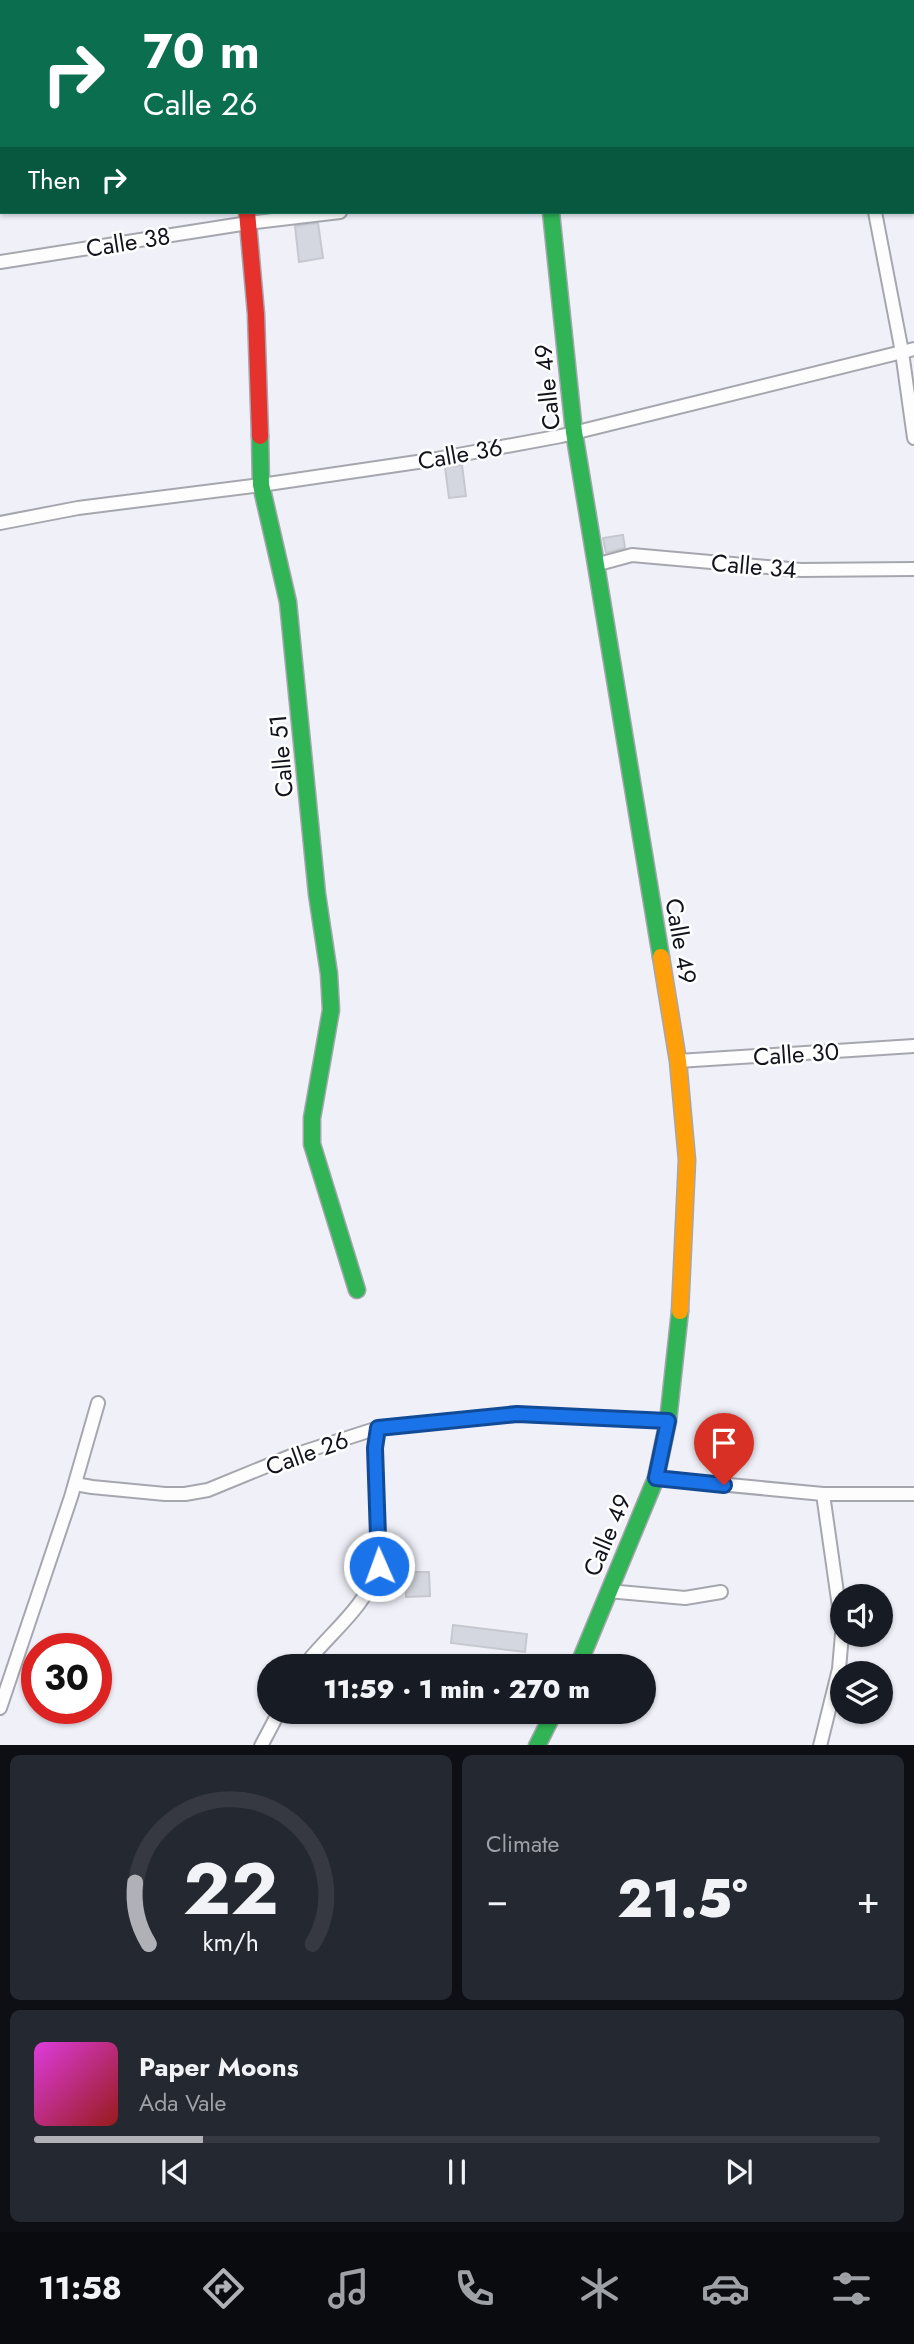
<!DOCTYPE html>
<html lang="en">
<head>
<meta charset="utf-8">
<style>
  body { margin:0; font-family:Jost,sans-serif; background:#242831; color:#f1f3f6; height:100vh; display:flex; flex-direction:column; font-size:26px; white-space:nowrap }
  * { box-sizing:border-box; margin:0 }
  p { font-size:23px; color:#9ea1a6 }
  .icon { flex:none; width:38px; height:38px; fill:none; stroke:currentColor; stroke-width:2; stroke-linecap:round; stroke-linejoin:round }
  .map { position:relative; height:1745px; overflow:hidden }
  .drawer { display:flex; flex-direction:column; gap:10px; padding:10px; background:#0d0f14; flex:1 }
  .drawer>* { flex:none }
  .banner { position:absolute; left:0px; top:0px; width:915px; height:214px; box-shadow:0 2px 5px #0004; background:#0b6e4f; color:#fff; overflow:hidden }
  .buttons { position:absolute; left:830px; top:1584px; display:grid; gap:14px }
  .buttons a { display:grid; place-items:center; width:63px; height:63px; border-radius:50%; background:#171b24; box-shadow:0 2px 5px #0004; font-size:35px }
  .speed { position:absolute; left:21px; top:1633px; display:flex; gap:14px; font-size:35px; font-weight:700; text-align:center }
  .speed>* { display:grid; place-content:center; width:91px; height:91px; border-radius:50%; background:#171b24; box-shadow:0 2px 5px #0004; line-height:1 }
  .speed .limit { border:10px solid #d22; background:#fff; color:#111 }
  .pin { position:absolute; display:grid; place-items:center; width:60px; height:60px; color:#fff; margin:-72px -30px; border-radius:50% 50% 50% 0; rotate:-45deg; box-shadow:0 0 7px #0007 }
  .pin .icon { rotate:45deg }
  .me { position:absolute; width:77px; margin:-38px; rotate:358deg; stroke-linejoin:round; filter:drop-shadow(0 0 5px #0008) }
  .turn { display:flex; align-items:center; gap:24px; height:147px; padding:0 28px; font-size:32px }
  .turn .icon { width:91px; height:91px; stroke-width:2.5 }
  .turn b { display:block; font-size:49px; line-height:60px }
  .then { display:flex; align-items:center; height:66px; padding:0 28px; background:#0003; gap:14px; font-size:26px }
  .big { font-size:52px; font-weight:800; line-height:1.1 }
  .drawer .card { flex:1; display:flex; flex-direction:column; justify-content:center; gap:10px; min-width:0; padding:0 24px; border-radius:10px; background:#242831 }
  .drawer .dial { align-items:center; gap:0 }
  .dial svg { height:182px; overflow:visible; fill:none; stroke:#363941; stroke-width:7; stroke-linecap:round; text-anchor:middle }
  .dial text { fill:#f1f3f6; stroke:none }
  .song { display:flex; align-items:center; gap:21px }
  .cover { width:84px; height:84px; border-radius:10px; background:linear-gradient(135deg,hsl(300 70% 55%),hsl(0 70% 35%)) }
  .played { height:7px; border-radius:4px; background:linear-gradient(90deg,#b0b1b7 20%,#363941 20%) }
  .keys { display:flex; justify-content:space-around; direction:ltr }
  .heat { display:flex; justify-content:space-between; align-items:center; font-size:38px; direction:ltr }
  .drawer .tiles { flex:1; display:grid; gap:10px; grid-template-columns:1fr 1fr }
  .card:last-child { grid-column:span 2 }
  .trip { position:absolute; left:257px; top:1654px; width:399px; height:70px; border-radius:35px; background:#171b24; box-shadow:0 2px 5px #0004; font-weight:800; line-height:70px; text-align:center }
  .dock { display:flex; height:112px; justify-content:space-around; align-items:center; background:#090b0e; color:#9ea1a6 }
  .dock .icon { width:49px; height:49px }
  .dock .current { color:#b0b1b7 }
  .dock b { font-size:32px; color:#f1f3f6 }
  .map>svg:first-child { display:block }
  .building { fill:#d4d7e0; stroke:#c6c8d0; stroke-width:2 }
  .lines { fill:none; stroke-linecap:round; stroke-linejoin:round }
  .lane-casing { stroke:#a6a6ae; stroke-width:10 }
  .street-casing { stroke:#a6a6ae; stroke-width:16 }
  .fast-casing { stroke:#a6a6ae; stroke-width:19 }
  .slow-casing { stroke:#a6a6ae; stroke-width:19 }
  .jam-casing { stroke:#a6a6ae; stroke-width:19 }
  .lane { stroke:#fdfdfe; stroke-width:6 }
  .street { stroke:#fdfdfe; stroke-width:12 }
  .fast { stroke:#30b455; stroke-width:16 }
  .slow { stroke:#ff9f0a; stroke-width:16 }
  .jam { stroke:#e5322d; stroke-width:16 }
  .route-casing { stroke:#114b97; stroke-width:18 }
  .route { stroke:#1a73e8; stroke-width:12 }
  .labels { text-anchor:middle; dominant-baseline:central; stroke-width:5; stroke-linejoin:round; paint-order:stroke }
  .street-label { font-size:24px; fill:#12131c; stroke:#fff }
</style>
</head>
<body>
<div class="map">
<svg width="914" height="1746" viewBox="0 0 914 1746">
  <rect width="100%" height="100%" fill="#f0f0f9"/>
  <!-- building -->
  <g class="building">
    <path d="M318 223 323 258 299 262 295 226Z"/>
    <path d="M462 465 466 496 449 498 445 467Z"/>
    <path d="M623 535 625 548 606 553 603 538Z"/>
    <path d="M405 1572H429L430 1596 406 1597Z"/>
    <path d="M453 1625 527 1634 525 1652 451 1643Z"/>
  </g>
  <g class="lines">
    <!-- lane casing -->
    <g class="lane-casing">
      <path id="lane" d="M601 2 602 0"/>
    </g>
    <!-- street casing -->
    <g class="street-casing">
      <g id="street">
        <path d="M227 0V2"/>
        <path d="M414 0V2"/>
        <path d="M837 0V2"/>
        <path d="M466 2 481 0"/>
        <path d="M875 212 902 352 914 438"/>
        <path d="M0 262 248 223 340 212"/>
        <path d="M0 523 78 508 261 485 431 460 561 436 914 349"/>
        <path d="M595 565 632 555 801 570 914 569"/>
        <path d="M678 1061 914 1046"/>
        <path d="M656 1478 823 1494H914"/>
        <path d="M75 1484 92 1487 165 1494H185L208 1490 291 1456 378 1428 517 1414 668 1421"/>
        <path d="M823 1494 842 1628"/>
        <path d="M608 1591 685 1598 721 1592"/>
        <path d="M304 1666C331 1631 364 1610 379 1566L375 1448 378 1428"/>
        <path d="M0 1708 71 1497 98 1403"/>
        <path d="M261 1746 279 1712"/>
        <path d="M820 1746 839 1669 842 1634"/>
      </g>
    </g>
    <!-- fast casing -->
    <g class="fast-casing">
      <g id="fast">
        <path d="M529 0 530 2"/>
        <path d="M551 212 574 432 661 957"/>
        <path d="M260 436 261 485 288 602 317 894 329 974 331 1010 312 1118V1144L357 1290"/>
        <path d="M578 1666 656 1478 668 1421 680 1311"/>
        <path d="M537 1746 554 1712"/>
      </g>
    </g>
    <!-- slow casing -->
    <g class="slow-casing">
      <path id="slow" d="M661 957 678 1061 687 1160 680 1311"/>
    </g>
    <!-- jam casing -->
    <g class="jam-casing">
      <path id="jam" d="M247 212 256 314 260 436"/>
    </g>
    <!-- lane -->
    <use href="#lane" class="lane"/>
    <!-- street -->
    <use href="#street" class="street"/>
    <!-- fast -->
    <use href="#fast" class="fast"/>
    <!-- slow -->
    <use href="#slow" class="slow"/>
    <!-- jam -->
    <use href="#jam" class="jam"/>
  </g>
  <g class="lines">
    <!-- route casing -->
    <g class="route-casing">
      <path id="route" d="M379 1566 375 1448 378 1428 517 1414 668 1421 656 1478 724 1485"/>
    </g>
    <!-- route -->
    <use href="#route" class="route"/>
  </g>
  <g class="labels">
    <!-- street labels -->
    <g class="street-label">
      <text transform="translate(128 242) rotate(-9)">Calle 38</text>
      <text transform="translate(547 387) rotate(-96)">Calle 49</text>
      <text transform="translate(460 454) rotate(-10)">Calle 36</text>
      <text transform="translate(754 566) rotate(5)">Calle 34</text>
      <text transform="translate(281 756) rotate(-95)">Calle 51</text>
      <text transform="translate(681 941) rotate(80)">Calle 49</text>
      <text transform="translate(796 1054) rotate(-4)">Calle 30</text>
      <text transform="translate(307 1453) rotate(-20)">Calle 26</text>
      <text transform="translate(607 1535) rotate(-67)">Calle 49</text>
    </g>
  </g>
</svg>
<div class="buttons">
<a><svg class="icon" aria-label="sound" viewBox="0 0 24 24"><path d="M4 9h4l5-4v14l-5-4H4zM17 9q2 3 0 6"/></svg></a>
<a><svg class="icon" aria-label="layers" viewBox="0 0 24 24"><path d="M12 4l9 5-9 5-9-5zM3 14l9 5 9-5"/></svg></a>
</div>
<div class="speed"><div class="limit">30</div></div>
<div class="pin" style="left:724px;top:1485px;background:#d93025"><svg class="icon" aria-label="arrive" viewBox="0 0 24 24"><path d="M6 21V4h12l-3 4 3 4H6"/></svg></div>
<svg class="me" style="left:379px;top:1566px" viewBox="-20 -20 40 40"><circle r="17" fill="#1a73e8" stroke="#fff" stroke-width="3"/><path d="M0-11L8 9 0 5-8 9z" fill="#fff"/></svg>
<div class="trip">11:59 · 1 min · 270 m</div>
<div class="banner">
<div class="turn"><svg class="icon" aria-label="right" viewBox="0 0 24 24"><path d="M7 20v-9h11M14 6l5 5-5 5"/></svg><div><b>70 m</b>Calle 26</div></div>
<div class="then">Then<svg class="icon" aria-label="right" viewBox="0 0 24 24"><path d="M7 20v-9h11M14 6l5 5-5 5"/></svg></div>
</div>
</div>
<section class="drawer">
<div class="tiles">
<div class="card dial"><svg viewBox="0 0 100 80">
<path d="M14 69A42 42 0 1 1 86 69"/>
<path d="M14 69A42 42 0 0 1 8 42" stroke="#b0b1b7"/>
<text x="50" y="56" font-size="32" font-weight="700">22</text>
<text x="50" y="72" font-size="11">km/h</text>
</svg></div>
<div class="card"><p>Climate</p>
<div class="heat"><a>−</a><b class="big">21.5°</b><a>+</a></div>
</div>
<div class="card">
<div class="song"><i class="cover"></i><div><b>Paper Moons</b><p>Ada Vale</p></div></div>
<div class="played"></div>
<div class="keys"><svg class="icon" aria-label="previous" viewBox="0 0 24 24"><path d="M18 5L8 12l10 7zM5 5v14"/></svg><svg class="icon" aria-label="pause" viewBox="0 0 24 24"><path d="M8 5v14M16 5v14"/></svg><svg class="icon" aria-label="next" viewBox="0 0 24 24"><path d="M6 5l10 7-10 7zM19 5v14"/></svg></div>
</div>
</div>
</section>
<nav class="dock">
<b>11:58</b>
<svg class="icon current" aria-label="directions" viewBox="0 0 24 24"><path d="M12 3l9 9-9 9-9-9zM9 14v-3h6M13 9l2 2-2 2"/></svg>
<svg class="icon" aria-label="music" viewBox="0 0 24 24"><path d="M9 18V5l10-2v13"/><circle cx="6" cy="18" r="3"/><circle cx="16" cy="16" r="3"/></svg>
<svg class="icon" aria-label="phone" viewBox="0 0 24 24"><path d="M5 4h4l2 5-3 2q2 4 5 5l2-3 5 2v4C11 20 4 13 5 4z"/></svg>
<svg class="icon" aria-label="climate" viewBox="0 0 24 24"><path d="M12 3v18M4 7l16 10M4 17L20 7"/></svg>
<svg class="icon" aria-label="car" viewBox="0 0 24 24"><path d="M5 17H2v-5l4-1 3-4h7l3 4 3 1v5h-3M9 17h6M6 11h13"/><circle cx="7" cy="17" r="2"/><circle cx="17" cy="17" r="2"/></svg>
<svg class="icon" aria-label="filters" viewBox="0 0 24 24"><path d="M4 7h16M4 17h16"/><circle cx="9" cy="7" r="2"/><circle cx="15" cy="17" r="2"/></svg>
</nav>
</body>
</html>
